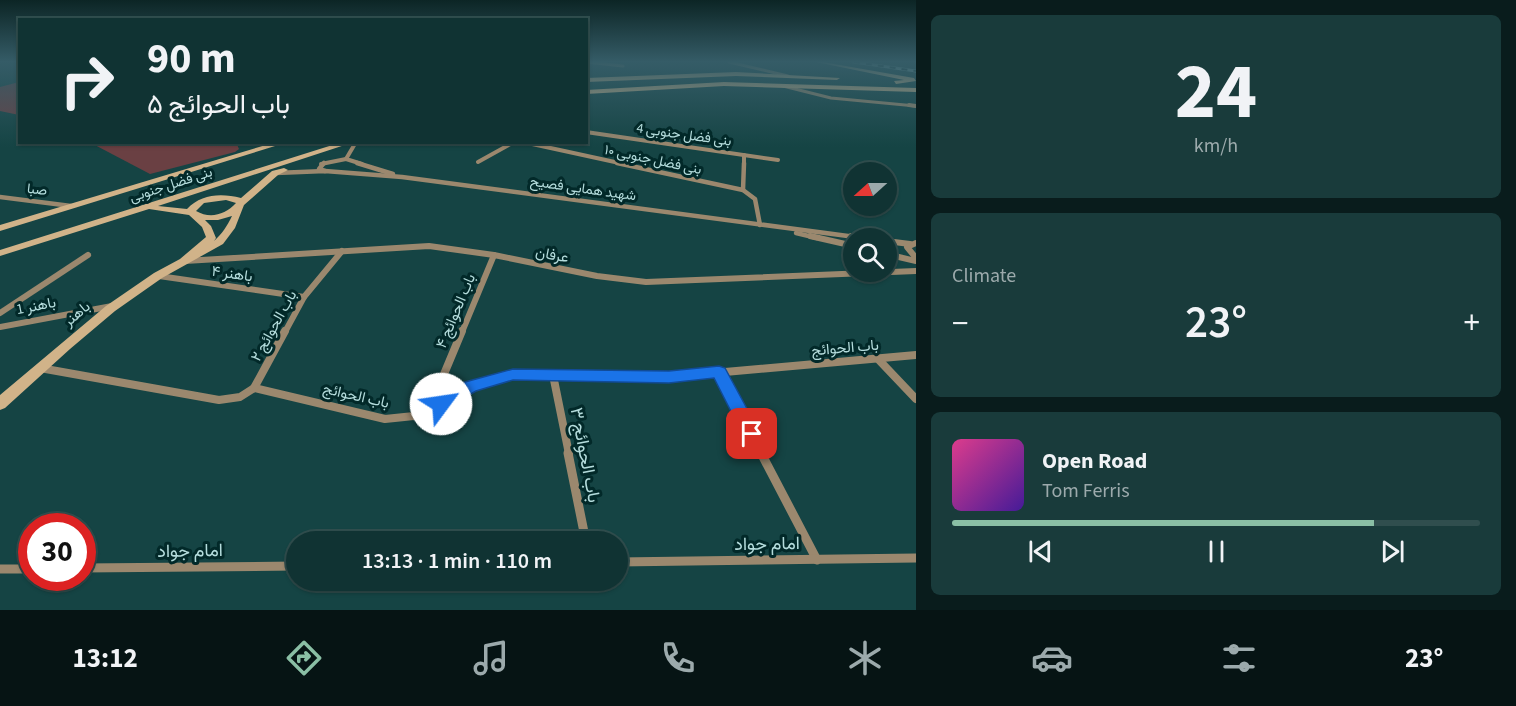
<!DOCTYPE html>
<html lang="en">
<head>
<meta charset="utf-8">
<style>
  body { margin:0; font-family:"Source Sans 3",Vazirmatn,sans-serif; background:#193b3b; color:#f1f3f6; height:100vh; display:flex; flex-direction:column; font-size:22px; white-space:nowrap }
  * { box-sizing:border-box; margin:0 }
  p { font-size:20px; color:#9caaac }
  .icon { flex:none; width:33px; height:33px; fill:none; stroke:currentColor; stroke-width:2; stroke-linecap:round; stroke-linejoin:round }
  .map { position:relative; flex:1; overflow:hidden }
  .side { display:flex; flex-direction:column; gap:15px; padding:15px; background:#091c1c; width:600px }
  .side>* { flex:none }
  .banner { position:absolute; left:18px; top:18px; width:570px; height:126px; border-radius:0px; box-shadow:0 2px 4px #0004,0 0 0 2px #304e4e; background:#103333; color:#f1f3f6; overflow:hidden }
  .needle { width:39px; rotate:249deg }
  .controls { position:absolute; left:843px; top:162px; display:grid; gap:12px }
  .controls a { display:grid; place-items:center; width:54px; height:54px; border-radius:50%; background:#103333; box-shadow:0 2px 4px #0004,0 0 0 2px #304e4e; font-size:30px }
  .speed { position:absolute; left:18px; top:513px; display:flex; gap:12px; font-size:30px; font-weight:700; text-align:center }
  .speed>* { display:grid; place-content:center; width:78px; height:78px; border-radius:50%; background:#103333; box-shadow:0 2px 4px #0004,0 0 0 2px #304e4e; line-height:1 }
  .speed .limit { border:9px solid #d22; background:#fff; color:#111 }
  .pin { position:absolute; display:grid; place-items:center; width:51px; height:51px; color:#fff; margin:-26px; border-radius:12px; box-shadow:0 3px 9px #0006 }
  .me { position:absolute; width:66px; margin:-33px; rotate:59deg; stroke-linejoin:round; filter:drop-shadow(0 0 4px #0008) }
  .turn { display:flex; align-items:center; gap:21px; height:126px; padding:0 30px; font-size:27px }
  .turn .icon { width:78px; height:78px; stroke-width:2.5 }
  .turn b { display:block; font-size:42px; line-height:51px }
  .big { font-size:45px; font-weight:600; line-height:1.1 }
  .side .card { flex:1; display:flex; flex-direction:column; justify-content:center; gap:9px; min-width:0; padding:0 21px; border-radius:9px; background:#193b3b }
  .side .dial { align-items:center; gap:0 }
  .dial b { font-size:78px; line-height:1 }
  .song { display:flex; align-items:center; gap:18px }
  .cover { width:72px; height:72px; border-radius:9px; background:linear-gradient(135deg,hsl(330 70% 55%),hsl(260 70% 35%)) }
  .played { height:6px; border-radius:3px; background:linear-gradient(90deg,#8abfa5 80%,#304e4e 80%) }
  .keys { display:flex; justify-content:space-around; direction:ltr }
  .heat { display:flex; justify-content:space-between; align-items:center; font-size:33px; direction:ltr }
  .trip { position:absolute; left:286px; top:531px; width:342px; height:60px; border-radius:30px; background:#103333; box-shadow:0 2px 4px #0004,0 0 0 2px #304e4e; font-weight:600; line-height:60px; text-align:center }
  .tab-bar { display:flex; height:96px; justify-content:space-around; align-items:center; background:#061414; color:#9caaac }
  .tab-bar .icon { width:42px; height:42px }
  .tab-bar .current { color:#8abfa5 }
  .tab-bar b { font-size:27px; color:#f1f3f6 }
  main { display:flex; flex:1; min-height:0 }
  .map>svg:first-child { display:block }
  .green { fill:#6a4043 }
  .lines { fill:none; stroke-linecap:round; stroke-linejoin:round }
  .street-far5 { stroke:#9b886e; stroke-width:3 }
  .street-far4 { stroke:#9b886e; stroke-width:4 }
  .street-far3 { stroke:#9b886e; stroke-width:4.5 }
  .street-far2 { stroke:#9b886e; stroke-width:6 }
  .street-far1 { stroke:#9b886e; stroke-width:8 }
  .street { stroke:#9b886e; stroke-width:9 }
  .secondary { fill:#d1b389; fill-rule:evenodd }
  .rail-casing { stroke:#9ec7c7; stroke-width:3 }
  .rail { stroke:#022929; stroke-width:2; stroke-dasharray:6; stroke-linecap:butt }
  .route { fill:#1a73e8; stroke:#114b97; stroke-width:1.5 }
  .labels { text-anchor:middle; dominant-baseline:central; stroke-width:6; stroke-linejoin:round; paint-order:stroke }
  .far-street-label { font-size:14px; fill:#b4dcdc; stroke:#022929 }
  .street-label { font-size:15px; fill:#b4dcdc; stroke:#022929 }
  .near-street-label { font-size:18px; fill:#b4dcdc; stroke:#022929 }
</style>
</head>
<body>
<main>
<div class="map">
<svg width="916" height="610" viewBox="0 0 916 610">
  <rect width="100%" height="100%" fill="#154444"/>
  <!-- green -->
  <g class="green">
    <path d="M19 82V115L0 111V87Z"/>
    <path d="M236 142 239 149 235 152 150 174 91 143Z"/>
  </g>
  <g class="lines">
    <!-- street-far5 -->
    <g class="street-far5">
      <path d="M586 62 623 66"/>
      <path d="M729 62 788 76"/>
      <path d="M783 86 831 98 916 106"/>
    </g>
    <!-- street-far4 -->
    <g class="street-far4">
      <path d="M909 105 916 106"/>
      <path d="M586 132 778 160"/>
      <path d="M356 142 346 159 362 164"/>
      <path d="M523 142 624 164"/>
      <path d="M478 162 514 142"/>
      <path d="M321 164 346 159"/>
      <path d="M744 164V155"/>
    </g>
    <!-- street-far3 -->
    <g class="street-far3">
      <path d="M324 163 319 169 325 171"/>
      <path d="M357 163 393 174"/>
      <path d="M617 163 743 190 755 199 760 225"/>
      <path d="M276 173 325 171 402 177 863 238"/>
      <path d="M743 190 744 163"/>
      <path d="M0 197 71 206"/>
      <path d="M796 233 817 238"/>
    </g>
    <!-- street-far2 -->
    <g class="street-far2">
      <path d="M810 236 854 246"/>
      <path d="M851 236 865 238"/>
      <path d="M886 241 910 244"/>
      <path d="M916 243 907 247 916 258"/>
      <path d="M886 254 916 261"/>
      <path d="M185 261 429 246 494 255 597 276 646 282 916 271"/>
      <path d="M159 276 304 297"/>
      <path d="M0 313 88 255"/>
      <path d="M0 327 112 306"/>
      <path d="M285 332 304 297 342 251"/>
      <path d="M462 332 494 255"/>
    </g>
    <!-- street-far1 -->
    <g class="street-far1">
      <path d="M878 359 916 399"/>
      <path d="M40 368 219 400 240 397 254 388 385 419 414 416 453 399 470 387 513 375 669 377 916 355"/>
      <path d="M719 372 762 454"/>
      <path d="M553 375 569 454"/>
      <path d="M254 388 285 331"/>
      <path d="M429 410 462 331"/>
    </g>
    <!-- street -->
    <g class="street">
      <path d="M568 453 586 542"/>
      <path d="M761 453 817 560"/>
      <path d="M618 562 916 558"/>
      <path d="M82 568 297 566"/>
      <path d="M0 569H32"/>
    </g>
    <!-- secondary -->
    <g class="secondary">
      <path d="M816 62H823L914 78 916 81 896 84 894 81 904 80Z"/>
      <path d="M736 72 840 78 837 80 736 76 586 82V78Z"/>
      <path d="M724 82 916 88V92L724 86 586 94V90Z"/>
      <path d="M276 142H288L0 231V225Z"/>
      <path d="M342 142H354L158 206 187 209C201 194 221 193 241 198L272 171 284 168 288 170 278 175 244 205 235 228 223 244 162 278 115 311 70 349 5 408 0 410V395L106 306 154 273 180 259 206 237 202 227 189 215 149 209 0 256V250ZM226 200 236 203C225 215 210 219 196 211L204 203ZM232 216C227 226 222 234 214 241L216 238 211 226 205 220H218Z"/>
    </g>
    <!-- rail casing -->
    <g class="rail-casing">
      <path id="rail" d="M854 62 916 71"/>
    </g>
    <!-- rail -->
    <use href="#rail" class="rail"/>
  </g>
  <!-- sky -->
  <linearGradient id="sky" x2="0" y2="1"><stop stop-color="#0c2525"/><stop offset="0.42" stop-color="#355c67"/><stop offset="1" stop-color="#355c67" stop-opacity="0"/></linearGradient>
  <rect width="916" height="147" fill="url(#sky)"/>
  <!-- route -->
  <path class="route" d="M719 366 725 368 758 429 761 434 758 439 752 442 745 439 714 378 669 383 513 380 476 391 441 411 435 409 433 404 435 400 465 382 513 369 669 371Z"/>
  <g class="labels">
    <!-- far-street labels -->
    <g class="far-street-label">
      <text transform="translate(684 135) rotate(8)">بنی فضل جنوبی 4</text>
      <text transform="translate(653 160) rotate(12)">بنی فضل جنوبی ۱۰</text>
      <text transform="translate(171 185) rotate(-18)">بنی فضل جنوبی</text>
      <text transform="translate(583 189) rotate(8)">شهید همایی فصیح</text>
      <text transform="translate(37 190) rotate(7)">صبا</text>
    </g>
    <!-- street labels -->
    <g class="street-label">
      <text transform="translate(552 255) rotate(11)">عرفان</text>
      <text transform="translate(232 274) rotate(8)">باهنر ۴</text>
      <text transform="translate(36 306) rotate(-11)">باهنر 1</text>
      <text transform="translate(456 311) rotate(-67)">باب الحوائج ۴</text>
      <text transform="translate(77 314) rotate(-40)">باهنر</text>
      <text transform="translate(274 326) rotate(-61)">باب الحوائج ۲</text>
      <text transform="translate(845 348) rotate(-5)">باب الحوائج</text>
      <text transform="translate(356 396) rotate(13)">باب الحوائج</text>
    </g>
    <!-- near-street labels -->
    <g class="near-street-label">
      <text transform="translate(585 455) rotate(79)">باب الحوائج ۳</text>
      <text transform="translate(767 544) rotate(-1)">امام جواد</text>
      <text transform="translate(190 551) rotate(-1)">امام جواد</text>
    </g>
  </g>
</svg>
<div class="controls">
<a><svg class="needle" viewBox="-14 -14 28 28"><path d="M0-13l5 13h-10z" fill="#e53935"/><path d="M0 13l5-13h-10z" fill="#9caaac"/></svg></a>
<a><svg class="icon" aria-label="search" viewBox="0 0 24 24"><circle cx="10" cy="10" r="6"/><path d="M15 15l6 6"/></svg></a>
</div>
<div class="speed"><div class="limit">30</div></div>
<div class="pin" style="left:752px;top:434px;background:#d93025"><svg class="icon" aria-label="arrive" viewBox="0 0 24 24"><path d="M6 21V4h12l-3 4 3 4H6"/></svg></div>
<svg class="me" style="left:441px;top:404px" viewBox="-20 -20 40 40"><circle r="19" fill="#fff"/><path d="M0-13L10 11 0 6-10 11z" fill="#1a73e8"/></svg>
<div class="trip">13:13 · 1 min · 110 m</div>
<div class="banner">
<div class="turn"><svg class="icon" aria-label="right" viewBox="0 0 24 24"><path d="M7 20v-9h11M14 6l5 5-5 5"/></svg><div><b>90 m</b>باب الحوائج ۵</div></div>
</div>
</div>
<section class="side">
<div class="card dial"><b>24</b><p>km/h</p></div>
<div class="card"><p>Climate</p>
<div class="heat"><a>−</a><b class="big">23°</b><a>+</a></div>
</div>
<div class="card">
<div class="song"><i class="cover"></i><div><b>Open Road</b><p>Tom Ferris</p></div></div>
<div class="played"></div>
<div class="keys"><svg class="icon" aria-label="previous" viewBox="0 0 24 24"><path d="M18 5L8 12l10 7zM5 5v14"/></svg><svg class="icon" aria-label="pause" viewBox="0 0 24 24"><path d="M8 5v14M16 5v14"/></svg><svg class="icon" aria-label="next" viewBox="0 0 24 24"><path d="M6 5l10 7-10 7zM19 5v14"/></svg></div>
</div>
</section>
</main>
<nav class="tab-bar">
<b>13:12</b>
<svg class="icon current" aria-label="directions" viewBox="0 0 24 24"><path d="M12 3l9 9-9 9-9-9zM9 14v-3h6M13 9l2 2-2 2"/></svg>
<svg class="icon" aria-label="music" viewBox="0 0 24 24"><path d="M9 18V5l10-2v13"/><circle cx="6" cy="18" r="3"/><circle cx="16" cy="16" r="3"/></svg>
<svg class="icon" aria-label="phone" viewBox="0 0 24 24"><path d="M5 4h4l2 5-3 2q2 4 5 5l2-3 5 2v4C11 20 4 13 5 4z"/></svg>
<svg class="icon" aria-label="climate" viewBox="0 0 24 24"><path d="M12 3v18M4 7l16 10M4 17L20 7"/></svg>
<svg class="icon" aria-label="car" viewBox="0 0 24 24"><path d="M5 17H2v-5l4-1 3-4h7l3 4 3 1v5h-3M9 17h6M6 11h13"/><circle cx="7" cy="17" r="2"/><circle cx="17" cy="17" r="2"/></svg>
<svg class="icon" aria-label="filters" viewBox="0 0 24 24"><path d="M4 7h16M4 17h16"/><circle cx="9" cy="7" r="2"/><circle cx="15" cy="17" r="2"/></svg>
<b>23°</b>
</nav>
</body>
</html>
